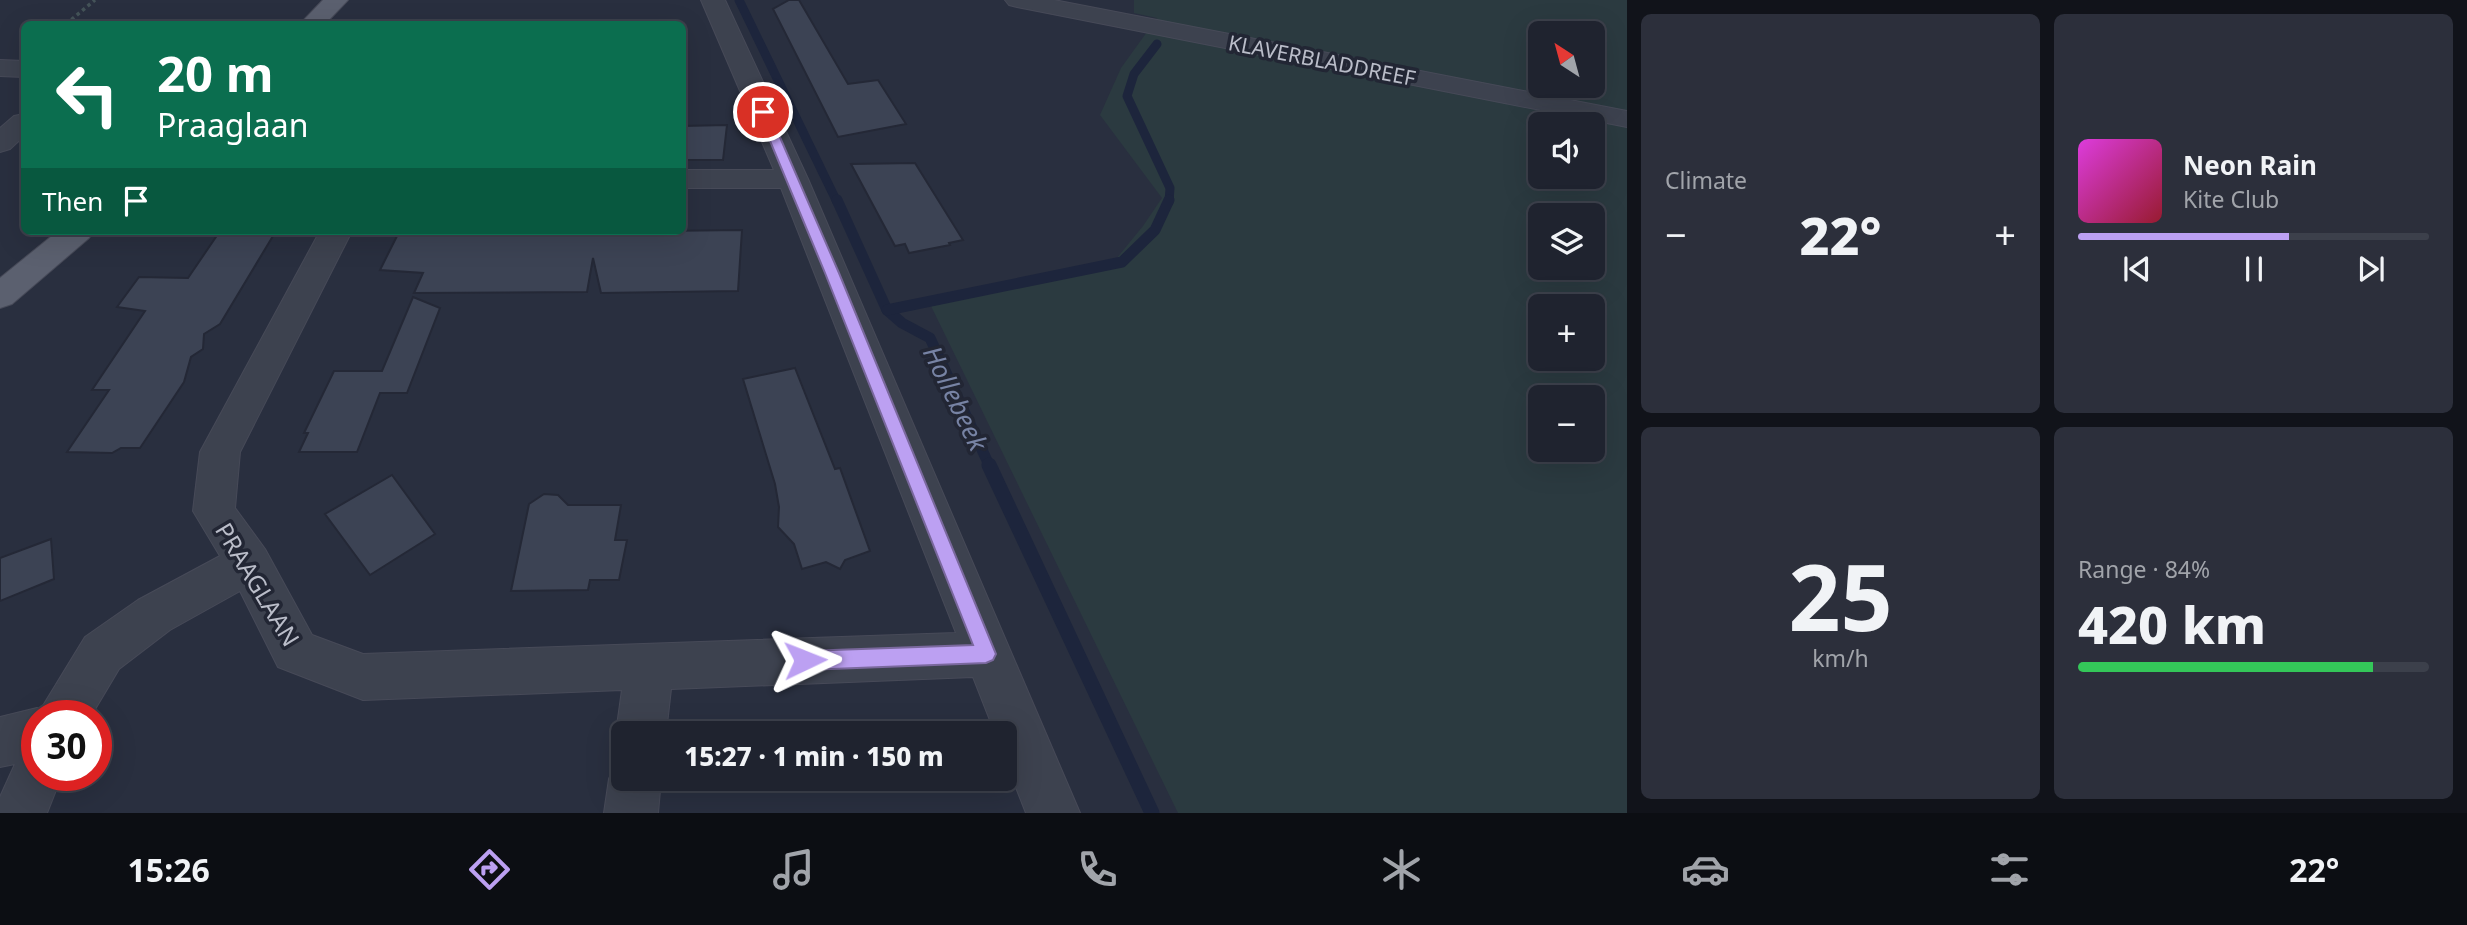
<!DOCTYPE html>
<html lang="en">
<head>
<meta charset="utf-8">
<style>
  body { margin:0; font-family:"Noto Sans",sans-serif; background:#2c2f3b; color:#f1f3f6; height:100vh; display:flex; flex-direction:column; font-size:26px; white-space:nowrap }
  * { box-sizing:border-box; margin:0 }
  p { font-size:23px; color:#a1a4aa }
  .icon { flex:none; width:38px; height:38px; fill:none; stroke:currentColor; stroke-width:2; stroke-linecap:round; stroke-linejoin:round }
  .map { position:relative; flex:1; overflow:hidden }
  .panel { display:flex; flex-direction:column; gap:14px; padding:14px; background:#11131a; width:840px }
  .panel>* { flex:none }
  .top-card { position:absolute; left:21px; top:21px; width:665px; height:214px; border-radius:10px; box-shadow:0 7px 28px #0002,0 0 0 2px #3c404b; background:#0b6e4f; color:#fff; overflow:hidden }
  .needle { width:46px; rotate:324deg }
  .controls { position:absolute; left:1528px; top:21px; display:grid; gap:14px }
  .controls a { display:grid; place-items:center; width:77px; height:77px; border-radius:10px; background:#1f232f; box-shadow:0 7px 28px #0002,0 0 0 2px #3c404b; font-size:35px }
  .speed { position:absolute; left:21px; top:700px; display:flex; gap:14px; font-size:35px; font-weight:700; text-align:center }
  .speed>* { display:grid; place-content:center; width:91px; height:91px; border-radius:50%; background:#1f232f; box-shadow:0 7px 28px #0002,0 0 0 2px #3c404b; line-height:1 }
  .speed .limit { border:10px solid #d22; background:#fff; color:#111 }
  .pin { position:absolute; display:grid; place-items:center; width:60px; height:60px; color:#fff; margin:-30px; border:4px solid #fff; border-radius:50%; box-shadow:0 2px 7px #0007 }
  .me { position:absolute; width:77px; margin:-38px; rotate:88deg; stroke-linejoin:round; filter:drop-shadow(0 0 5px #0008) }
  .turn { display:flex; align-items:center; gap:24px; height:147px; padding:0 21px; font-size:32px }
  .turn .icon { width:91px; height:91px; stroke-width:2.5 }
  .turn b { display:block; font-size:49px; line-height:60px }
  .then { display:flex; align-items:center; height:66px; padding:0 21px; background:#0003; gap:14px; font-size:26px }
  .big { font-size:52px; font-weight:800; line-height:1.1 }
  .panel .card { flex:1; display:flex; flex-direction:column; justify-content:center; gap:10px; min-width:0; padding:0 24px; border-radius:10px; background:#2c2f3b }
  .panel .dial { align-items:center; gap:0 }
  .dial b { font-size:91px; line-height:1 }
  .song { display:flex; align-items:center; gap:21px }
  .cover { width:84px; height:84px; border-radius:10px; background:linear-gradient(135deg,hsl(300 70% 55%),hsl(350 70% 35%)) }
  .played { height:7px; border-radius:4px; background:linear-gradient(90deg,#bca0f2 60%,#3c404b 60%) }
  .keys { display:flex; justify-content:space-around; direction:ltr }
  .heat { display:flex; justify-content:space-between; align-items:center; font-size:38px; direction:ltr }
  .charge { height:10px; border-radius:5px; background:linear-gradient(90deg,#34c759 84%,#3c404b 0) }
  .panel .tiles { flex:1; display:grid; gap:14px; grid-template-columns:repeat(2,1fr) }
  .trip { position:absolute; left:611px; top:721px; width:406px; height:70px; border-radius:10px; background:#1f232f; box-shadow:0 7px 28px #0002,0 0 0 2px #3c404b; font-weight:800; line-height:70px; text-align:center }
  .tab-bar { display:flex; height:112px; justify-content:space-around; align-items:center; background:#0c0e13; color:#a1a4aa }
  .tab-bar .icon { width:49px; height:49px }
  .tab-bar .selected { color:#bca0f2 }
  .tab-bar b { font-size:32px; color:#f1f3f6 }
  main { display:flex; flex:1; min-height:0 }
  .map>svg:first-child { display:block }
  .green { fill:#2b3a40; fill-rule:evenodd }
  .lines { fill:none; stroke-linecap:round; stroke-linejoin:round }
  .stream-far2 { stroke:#1d253c; stroke-width:9 }
  .stream-far1 { stroke:#1d253c; stroke-width:11 }
  .stream { stroke:#1d253c; stroke-width:15 }
  .building { fill:#3c4354; stroke:#242836; stroke-width:2 }
  .minor-casing { stroke:#474a58; stroke-width:2 }
  .major-casing { stroke:#474a58; stroke-width:2 }
  .path { stroke:#445358; stroke-width:3.5; stroke-dasharray:3.5 3.5; stroke-linecap:butt }
  .minor { fill:#3d424f; fill-rule:evenodd }
  .major { fill:#5b606f; fill-rule:evenodd }
  .route { fill:#bca0f2; stroke:#7a689d; stroke-width:2 }
  .labels { text-anchor:middle; dominant-baseline:central; stroke-width:7; stroke-linejoin:round; paint-order:stroke }
  .far-street-label { font-size:21px; fill:#babdc9; stroke:#222634 }
  .street-label { font-size:24px; fill:#babdc9; stroke:#222634 }
  .water-label { font-size:26px; font-style:italic; fill:#7783a4; stroke:#222634 }
</style>
</head>
<body>
<main>
<div class="map">
<svg width="1627" height="813" viewBox="0 0 1627 813">
  <rect width="100%" height="100%" fill="#292f3f"/>
  <!-- green -->
  <path class="green" d="M1134 0H1627V813H1178L931 306 1112 264 1143 226 1162 198 1100 115 1121 68 1157 18 1134 13ZM1540 33H1592V86H1540ZM1540 124H1592V177H1540ZM1540 215H1592V268H1540ZM1540 306H1592V359H1540ZM1540 397H1592V450H1540Z"/>
  <g class="lines">
    <!-- stream-far2 -->
    <g class="stream-far2">
      <path d="M739 0 837 202"/>
      <path d="M1157 44 1134 74 1127 96 1170 188 1169 202"/>
    </g>
    <!-- stream-far1 -->
    <g class="stream-far1">
      <path d="M837 200 887 310 902 323 930 338 990 467"/>
      <path d="M887 310 1122 262 1155 230 1169 200"/>
    </g>
    <!-- stream -->
    <path class="stream" d="M989 465 1152 813"/>
  </g>
  <!-- building -->
  <g class="building">
    <path d="M789 0H799L848 84 878 80 906 124 838 137 773 9Z"/>
    <path d="M727 125 723 160H682V126Z"/>
    <path d="M915 163 963 240 949 243 950 245 909 253 905 244 895 246 851 164Z"/>
    <path d="M742 230 738 291 601 293 593 258 587 292 414 293 423 273 380 270 398 234Z"/>
    <path d="M220 231H276L220 324 204 334 203 349 191 357 184 382 140 448H121L112 453 67 452 109 390H92L145 311 117 307 139 277 188 278Z"/>
    <path d="M413 297 440 308 407 393H380L357 452H299L308 433H304L334 371H382Z"/>
    <path d="M795 368 835 469 840 468 870 551 845 560 840 569 826 562 802 569 794 544 778 527 779 507 775 484 743 379Z"/>
    <path d="M392 475 435 534 370 575 325 514Z"/>
    <path d="M544 494 558 495 568 505H621L615 540H627L619 580H590L588 590 511 591 529 504Z"/>
    <path d="M51 539 54 579 0 601V558Z"/>
  </g>
  <g class="lines">
    <!-- minor casing -->
    <g class="minor-casing">
      <g id="minor">
        <path d="M701 0H725L808 179 1080 813H1026L1004 757V733H995L973 677 671 689 666 733H623V750L616 733 622 690 363 700 278 667 240 591 170 630 119 669 91 716H37V775H62L47 813H0V797L15 764 0 767V717L37 708 41 709 85 637 138 600 220 556 193 511 200 452 320 231H352L240 452 235 508 265 549 312 635 363 654 956 633 781 188H682V170H774Z"/>
        <path d="M1005 0H1054L1627 111V127L1017 7 1009 5Z"/>
        <path d="M0 60 24 61V77L0 76Z"/>
        <path d="M24 114V136L10 149 0 152V128L14 116Z"/>
        <path d="M623 758V779H661L658 813H604L609 779 617 761Z"/>
      </g>
    </g>
    <!-- major casing -->
    <g class="major-casing">
      <g id="major">
        <path d="M323 0H348L325 24H300Z"/>
        <path d="M58 231H94L89 238 12 304 0 308V278Z"/>
      </g>
    </g>
    <!-- path -->
    <path class="path" d="M66 24 95 0"/>
    <!-- minor -->
    <use href="#minor" class="minor"/>
    <!-- major -->
    <use href="#major" class="major"/>
  </g>
  <!-- route -->
  <path class="route" d="M763 108 769 112 839 273 996 654 993 660 986 663 805 670 798 667 795 660 798 653 805 651 973 645 825 273 758 112Z"/>
  <g class="labels">
    <!-- far-street labels -->
    <g class="far-street-label">
      <text transform="translate(1322 60) rotate(11)">KLAVERBLADDREEF</text>
    </g>
    <!-- street labels -->
    <g class="street-label">
      <text transform="translate(258 584) rotate(59)">PRAAGLAAN</text>
    </g>
    <!-- water labels -->
    <g class="water-label">
      <text transform="translate(956 398) rotate(64)">Hollebeek</text>
    </g>
  </g>
</svg>
<div class="controls">
<a><svg class="needle" viewBox="-14 -14 28 28"><path d="M0-13l5 13h-10z" fill="#e53935"/><path d="M0 13l5-13h-10z" fill="#a1a4aa"/></svg></a>
<a><svg class="icon" aria-label="sound" viewBox="0 0 24 24"><path d="M4 9h4l5-4v14l-5-4H4zM17 9q2 3 0 6"/></svg></a>
<a><svg class="icon" aria-label="layers" viewBox="0 0 24 24"><path d="M12 4l9 5-9 5-9-5zM3 14l9 5 9-5"/></svg></a>
<a>+</a>
<a>−</a>
</div>
<div class="speed"><div class="limit">30</div></div>
<div class="pin" style="left:763px;top:112px;background:#d93025"><svg class="icon" aria-label="arrive" viewBox="0 0 24 24"><path d="M6 21V4h12l-3 4 3 4H6"/></svg></div>
<svg class="me" style="left:805px;top:660px" viewBox="-20 -20 40 40"><path d="M0-17L14 15 0 8-14 15z" fill="#bca0f2" stroke="#fff" stroke-width="4"/></svg>
<div class="trip">15:27 · 1 min · 150 m</div>
<div class="top-card">
<div class="turn"><svg class="icon" aria-label="left" viewBox="0 0 24 24"><path d="M17 20v-9H6M10 6l-5 5 5 5"/></svg><div><b>20 m</b>Praaglaan</div></div>
<div class="then">Then<svg class="icon" aria-label="arrive" viewBox="0 0 24 24"><path d="M6 21V4h12l-3 4 3 4H6"/></svg></div>
</div>
</div>
<section class="panel">
<div class="tiles">
<div class="card"><p>Climate</p>
<div class="heat"><a>−</a><b class="big">22°</b><a>+</a></div>
</div>
<div class="card">
<div class="song"><i class="cover"></i><div><b>Neon Rain</b><p>Kite Club</p></div></div>
<div class="played"></div>
<div class="keys"><svg class="icon" aria-label="previous" viewBox="0 0 24 24"><path d="M18 5L8 12l10 7zM5 5v14"/></svg><svg class="icon" aria-label="pause" viewBox="0 0 24 24"><path d="M8 5v14M16 5v14"/></svg><svg class="icon" aria-label="next" viewBox="0 0 24 24"><path d="M6 5l10 7-10 7zM19 5v14"/></svg></div>
</div>
<div class="card dial"><b>25</b><p>km/h</p></div>
<div class="card"><p>Range · 84%</p><b class="big">420 km</b><div class="charge"></div></div>
</div>
</section>
</main>
<nav class="tab-bar">
<b>15:26</b>
<svg class="icon selected" aria-label="directions" viewBox="0 0 24 24"><path d="M12 3l9 9-9 9-9-9zM9 14v-3h6M13 9l2 2-2 2"/></svg>
<svg class="icon" aria-label="music" viewBox="0 0 24 24"><path d="M9 18V5l10-2v13"/><circle cx="6" cy="18" r="3"/><circle cx="16" cy="16" r="3"/></svg>
<svg class="icon" aria-label="phone" viewBox="0 0 24 24"><path d="M5 4h4l2 5-3 2q2 4 5 5l2-3 5 2v4C11 20 4 13 5 4z"/></svg>
<svg class="icon" aria-label="climate" viewBox="0 0 24 24"><path d="M12 3v18M4 7l16 10M4 17L20 7"/></svg>
<svg class="icon" aria-label="car" viewBox="0 0 24 24"><path d="M5 17H2v-5l4-1 3-4h7l3 4 3 1v5h-3M9 17h6M6 11h13"/><circle cx="7" cy="17" r="2"/><circle cx="17" cy="17" r="2"/></svg>
<svg class="icon" aria-label="filters" viewBox="0 0 24 24"><path d="M4 7h16M4 17h16"/><circle cx="9" cy="7" r="2"/><circle cx="15" cy="17" r="2"/></svg>
<b>22°</b>
</nav>
</body>
</html>
